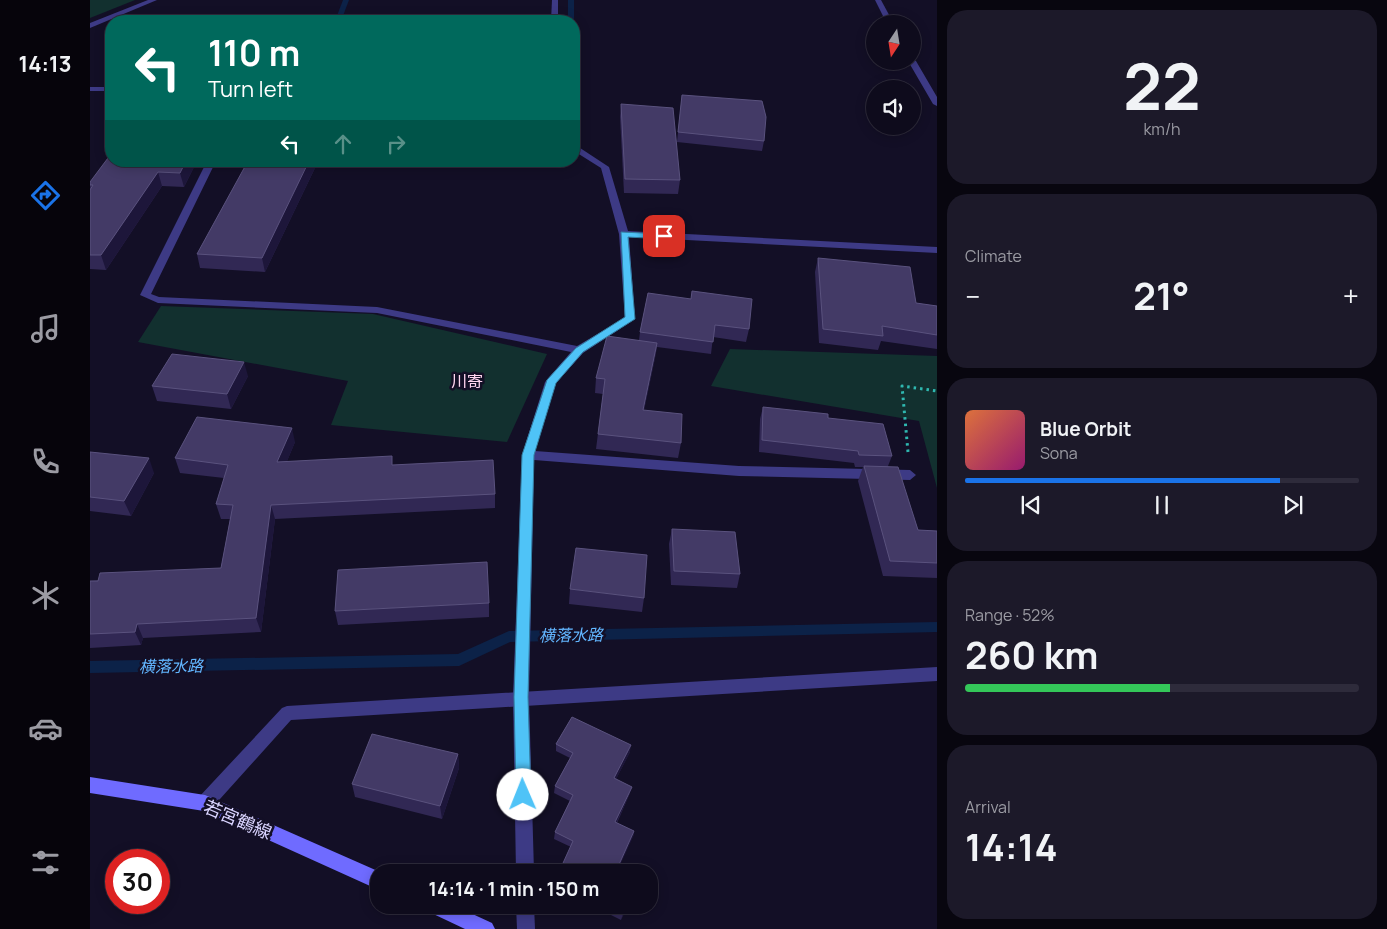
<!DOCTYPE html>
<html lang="en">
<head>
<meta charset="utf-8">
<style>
  body { margin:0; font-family:Manrope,"Noto Sans JP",sans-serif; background:#1c1929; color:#f1f3f6; height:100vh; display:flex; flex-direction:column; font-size:19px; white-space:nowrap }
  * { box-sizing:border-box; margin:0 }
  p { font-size:16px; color:#9b9ba3 }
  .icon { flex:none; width:28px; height:28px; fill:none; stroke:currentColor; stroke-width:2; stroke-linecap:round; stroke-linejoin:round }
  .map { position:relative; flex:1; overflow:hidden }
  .drawer { display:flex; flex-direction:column; gap:10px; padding:10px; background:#08060f; width:450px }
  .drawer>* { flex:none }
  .banner { position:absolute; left:15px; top:15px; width:475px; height:152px; border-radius:20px; box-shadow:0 2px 12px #0003,0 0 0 1px #2e2b3b; background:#00695c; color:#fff; overflow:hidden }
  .needle { width:32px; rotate:192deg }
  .tools { position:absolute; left:776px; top:15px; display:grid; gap:10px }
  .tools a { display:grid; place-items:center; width:55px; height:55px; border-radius:50%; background:#0e0b1c; box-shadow:0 2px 12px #0003,0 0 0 1px #2e2b3b; font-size:25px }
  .speed { position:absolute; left:15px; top:849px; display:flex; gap:10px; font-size:25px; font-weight:700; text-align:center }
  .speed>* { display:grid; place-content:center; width:65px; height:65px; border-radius:50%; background:#0e0b1c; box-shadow:0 2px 12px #0003,0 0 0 1px #2e2b3b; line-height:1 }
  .speed .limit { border:8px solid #d22; background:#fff; color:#111 }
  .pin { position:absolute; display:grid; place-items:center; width:42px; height:42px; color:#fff; margin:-21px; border-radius:10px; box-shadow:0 2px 8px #0006 }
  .me { position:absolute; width:55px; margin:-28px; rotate:359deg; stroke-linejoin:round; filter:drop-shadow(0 0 4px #0008) }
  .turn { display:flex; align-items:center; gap:18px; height:105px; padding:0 20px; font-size:22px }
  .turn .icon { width:65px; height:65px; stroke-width:2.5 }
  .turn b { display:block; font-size:35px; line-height:42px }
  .lanes { display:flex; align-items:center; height:48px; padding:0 20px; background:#0003; justify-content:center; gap:25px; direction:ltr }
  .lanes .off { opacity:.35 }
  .big { font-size:38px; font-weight:700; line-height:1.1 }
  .drawer .tile { flex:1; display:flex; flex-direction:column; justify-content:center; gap:8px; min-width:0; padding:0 18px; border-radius:20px; background:#1c1929 }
  .drawer .dial { align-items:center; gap:0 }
  .dial b { font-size:65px; line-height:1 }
  .song { display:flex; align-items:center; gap:15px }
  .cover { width:60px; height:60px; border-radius:8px; background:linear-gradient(135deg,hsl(20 70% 55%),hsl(320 70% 35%)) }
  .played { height:5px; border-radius:2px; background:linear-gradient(90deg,#1a73e8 80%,#2e2b3b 80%) }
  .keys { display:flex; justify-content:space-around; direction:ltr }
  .heat { display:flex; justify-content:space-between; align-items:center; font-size:28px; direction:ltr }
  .charge { height:8px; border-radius:4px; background:linear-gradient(90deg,#34c759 52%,#2e2b3b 0) }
  .trip { position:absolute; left:280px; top:864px; width:288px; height:50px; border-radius:20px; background:#0e0b1c; box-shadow:0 2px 12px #0003,0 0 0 1px #2e2b3b; font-weight:700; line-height:50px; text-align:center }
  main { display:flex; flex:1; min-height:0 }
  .tabs { display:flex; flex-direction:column; width:90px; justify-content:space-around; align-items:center; background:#06040b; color:#9b9ba3 }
  .tabs .icon { width:35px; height:35px }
  .tabs .selected { color:#1a73e8 }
  .tabs b { font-size:22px; color:#f1f3f6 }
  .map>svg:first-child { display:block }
  .green { fill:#12302f }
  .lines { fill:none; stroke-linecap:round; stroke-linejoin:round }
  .stream { fill:#0c2248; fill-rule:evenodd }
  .path { stroke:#2fb8b0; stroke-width:3; stroke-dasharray:2.5 4; stroke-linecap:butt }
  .minor { fill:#3d3a85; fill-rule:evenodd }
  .tertiary { fill:#3d3a85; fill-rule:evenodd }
  .secondary { fill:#6f6bff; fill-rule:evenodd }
  .wall { fill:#312854 }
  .shaded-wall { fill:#1d163a }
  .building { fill:#433a66; stroke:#5a527e }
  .route { fill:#4fc3f7; stroke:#337fa1 }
  .labels { text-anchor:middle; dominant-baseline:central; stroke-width:5; stroke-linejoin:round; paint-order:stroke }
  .neighbourhood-label { font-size:16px; fill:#ffd6f0; stroke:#130f26 }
  .water-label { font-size:16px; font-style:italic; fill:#62b6ff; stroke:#130f26 }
  .near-street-label { font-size:18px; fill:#d9d4ff; stroke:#130f26 }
</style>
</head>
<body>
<main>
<nav class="tabs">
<b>14:13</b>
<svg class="icon selected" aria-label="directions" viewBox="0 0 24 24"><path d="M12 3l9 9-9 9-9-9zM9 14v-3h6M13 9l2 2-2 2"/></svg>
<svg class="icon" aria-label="music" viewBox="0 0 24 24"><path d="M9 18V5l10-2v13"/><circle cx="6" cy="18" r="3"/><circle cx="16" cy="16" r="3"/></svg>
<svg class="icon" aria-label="phone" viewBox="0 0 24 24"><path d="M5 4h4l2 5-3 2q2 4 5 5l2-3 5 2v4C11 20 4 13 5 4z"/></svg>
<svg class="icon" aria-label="climate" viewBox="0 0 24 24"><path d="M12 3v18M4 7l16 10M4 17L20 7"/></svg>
<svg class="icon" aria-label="car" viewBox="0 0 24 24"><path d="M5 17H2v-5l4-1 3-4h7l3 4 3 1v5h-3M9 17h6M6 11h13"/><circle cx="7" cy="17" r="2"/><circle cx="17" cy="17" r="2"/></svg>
<svg class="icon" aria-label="filters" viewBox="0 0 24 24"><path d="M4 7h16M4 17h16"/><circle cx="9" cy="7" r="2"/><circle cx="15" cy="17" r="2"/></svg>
</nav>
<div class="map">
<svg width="847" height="929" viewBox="0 0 847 929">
  <rect width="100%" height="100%" fill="#130f26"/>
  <!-- green -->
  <g class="green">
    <path d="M0 0H45L0 18Z"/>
    <path d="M71 306 283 314 457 354 417 442 241 425 258 381 48 342Z"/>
    <path d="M640 349 847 356V488L829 421 621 386Z"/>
  </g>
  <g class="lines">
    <!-- stream -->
    <g class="stream">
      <path d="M253 0H259L251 21H245Z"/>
      <path d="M478 0H484V22L478 21Z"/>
      <path d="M847 622V632L420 642 369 666 0 673V661L368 654 419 631Z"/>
    </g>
    <!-- path -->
    <path class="path" d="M818 452 812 386 847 391"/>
    <!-- minor -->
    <g class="minor">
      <path d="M58 0H67L0 28V23Z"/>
      <path d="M462 0H468V21H461Z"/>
      <path d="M785 0H791L804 24H797Z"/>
      <path d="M822 59 826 61 847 97V106L843 104 818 61H822Z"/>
      <rect x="0" y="87" width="21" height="4"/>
      <path d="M484 144 519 167 538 231 847 247V253L539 237 545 319 493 353 466 383 445 451 649 466 820 470 826 475 820 480 649 476 444 460 439 697 444 872H426L423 697 432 455 455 382 481 352 287 313 68 303 50 295 117 161H126L61 294 69 297 287 307 487 346 535 318 529 234 511 168 484 151Z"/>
      <path d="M426 905H444L445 929H427Z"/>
    </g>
    <!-- tertiary -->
    <path class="tertiary" d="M847 667V681L201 720 121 809 115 811 109 809 107 803 109 797 192 708 197 706Z"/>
    <!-- secondary -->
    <g class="secondary">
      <path d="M0 777 115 795 290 872 289 890 114 811 0 793Z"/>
      <path d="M334 905H363L402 923 405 929H375L337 911Z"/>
    </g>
  </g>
  <!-- wall -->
  <g class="wall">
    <path d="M592 95 674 141 672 151 587 142Z"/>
    <path d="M531 104 590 180 588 194 534 193 530 117Z"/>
    <path d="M107 161 94 187 72 186 16 270 0 269V182Z"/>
    <path d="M225 168 175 272 110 268 107 254Z"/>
    <path d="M728 258 826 303 847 306V349L791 341 788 350 729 343 725 272Z"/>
    <path d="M558 293 659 329 656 342 623 337 621 354 567 347 565 358 554 410 591 443 588 458 506 449 513 394 505 393 506 378 549 340 550 332Z"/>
    <path d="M158 376 141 409 67 401 62 386Z"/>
    <path d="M673 407 738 418 802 456 798 466 828 530 847 531V578L793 576 768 481 773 467H765L764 463 669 452 670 419Z"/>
    <path d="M205 442 197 461 303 465 405 494V508L185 519 171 632 53 638 51 645 0 648V581L131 568 140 519H131L126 504 134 478 90 473 85 458Z"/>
    <path d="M0 452 64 473 41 516 0 511Z"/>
    <path d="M582 529 650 574 647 588 581 585 579 544Z"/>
    <path d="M480 589 554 598 552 612 479 604Z"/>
    <path d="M399 603V617L248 625 245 611Z"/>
    <path d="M466 744 540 752 526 779 540 793 527 823 544 831 543 837 481 847 464 839 465 832 480 801 464 793 465 786 480 758 466 751Z"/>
    <path d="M368 754 369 768 352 819 265 797 262 784Z"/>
    <path d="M501 905H538L531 920Z"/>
  </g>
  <!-- shaded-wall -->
  <g class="shaded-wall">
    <path d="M96 161H107L94 187 90 173Z"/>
    <path d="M219 161H224L225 168 175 272 172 258Z"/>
    <path d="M68 172 72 186 16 270 11 255Z"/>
    <path d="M567 343 565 358 551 425 553 410Z"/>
    <path d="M154 362 158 376 141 409 137 394Z"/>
    <path d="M202 428 205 442 191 476 187 462Z"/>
    <path d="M59 458 64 473 41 516 34 501Z"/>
    <path d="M181 505 185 519 171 632 166 618Z"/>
    <path d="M47 624 53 638 51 645 45 632Z"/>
    <path d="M541 745 540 752 523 785 524 778Z"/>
    <path d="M368 754 369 768 352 819 350 806Z"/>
    <path d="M542 787 540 793 524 828 525 822Z"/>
    <path d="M544 831 543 837 527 872V869Z"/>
    <path d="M536 905H538L531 920Z"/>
  </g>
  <!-- building -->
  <g class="building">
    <path d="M592 95 672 101 676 117 674 141 588 132Z"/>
    <path d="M531 104 583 108 590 180 535 179Z"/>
    <path d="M21 154V161H96L90 173 68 172 11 255H0V190L3 185H0V182Z"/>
    <path d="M158 161H219L172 258 107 254Z"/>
    <path d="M728 258 820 267 826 303 847 306V335L792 326 793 336 733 329Z"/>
    <path d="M602 291 662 299 659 329 625 325 623 342 550 332 558 293 601 299Z"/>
    <path d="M517 336 567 343 553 410 592 414 591 443 508 434 515 379 506 378Z"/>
    <path d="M82 354 154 362 137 394 62 386Z"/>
    <path d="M673 407 738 414V418L793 424 802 456 769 455 768 451 672 440Z"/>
    <path d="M107 417 202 428 187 462 302 456V465L403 460 405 494 181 505 166 618 47 624 45 632 0 634V581H8L10 573 131 568 143 505 126 504 138 465 85 458Z"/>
    <path d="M0 452 59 458 34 501 0 497Z"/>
    <path d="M774 466 808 467 828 530 847 531V563L800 561Z"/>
    <path d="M582 529 645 532 650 574 584 571Z"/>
    <path d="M486 548 557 555 554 598 480 589Z"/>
    <path d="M397 562 399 603 245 611 248 570Z"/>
    <path d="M482 717 541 745 524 778 542 787 525 822 544 831 527 869 535 872H469L483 841 465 832 483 795 465 786 483 753 466 744Z"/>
    <path d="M282 734 368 754 350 806 262 784Z"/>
    <path d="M514 905H536L533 914Z"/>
  </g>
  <!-- route -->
  <path class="route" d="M531 232 574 234 578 236 574 239 538 237 545 319 493 352 466 383 444 455 438 697 441 795 439 800 433 802 428 800 426 795 424 697 432 455 457 380 486 348 535 317Z"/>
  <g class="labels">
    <!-- neighbourhood labels -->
    <g class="neighbourhood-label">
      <text x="377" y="381">川寄</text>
    </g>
    <!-- water labels -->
    <g class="water-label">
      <text transform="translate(481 635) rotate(-1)">横落水路</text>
      <text transform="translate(81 666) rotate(-1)">横落水路</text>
    </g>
    <!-- near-street labels -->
    <g class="near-street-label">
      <text transform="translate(148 819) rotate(23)">若宮鶴線</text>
    </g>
  </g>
</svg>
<div class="tools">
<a><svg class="needle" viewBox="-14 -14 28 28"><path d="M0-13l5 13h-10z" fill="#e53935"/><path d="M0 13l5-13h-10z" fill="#9b9ba3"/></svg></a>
<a><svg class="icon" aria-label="sound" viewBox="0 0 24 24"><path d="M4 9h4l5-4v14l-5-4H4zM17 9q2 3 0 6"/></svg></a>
</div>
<div class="speed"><div class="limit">30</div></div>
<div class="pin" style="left:574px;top:236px;background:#d93025"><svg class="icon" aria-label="arrive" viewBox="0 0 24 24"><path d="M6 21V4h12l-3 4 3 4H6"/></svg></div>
<svg class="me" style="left:433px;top:795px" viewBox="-20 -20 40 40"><circle r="19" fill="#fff"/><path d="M0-13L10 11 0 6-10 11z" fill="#4fc3f7"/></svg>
<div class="trip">14:14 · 1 min · 150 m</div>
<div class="banner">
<div class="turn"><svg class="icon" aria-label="left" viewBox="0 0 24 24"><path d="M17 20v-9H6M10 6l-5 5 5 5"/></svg><div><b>110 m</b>Turn left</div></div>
<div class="lanes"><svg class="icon" aria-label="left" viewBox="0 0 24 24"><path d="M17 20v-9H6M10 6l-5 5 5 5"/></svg><svg class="icon off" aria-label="ahead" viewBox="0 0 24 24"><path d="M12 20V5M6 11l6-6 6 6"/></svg><svg class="icon off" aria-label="right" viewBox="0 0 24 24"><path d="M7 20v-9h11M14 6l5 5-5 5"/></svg></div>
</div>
</div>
<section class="drawer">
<div class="tile dial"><b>22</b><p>km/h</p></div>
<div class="tile"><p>Climate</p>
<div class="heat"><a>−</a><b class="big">21°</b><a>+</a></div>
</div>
<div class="tile">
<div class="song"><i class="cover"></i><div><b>Blue Orbit</b><p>Sona</p></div></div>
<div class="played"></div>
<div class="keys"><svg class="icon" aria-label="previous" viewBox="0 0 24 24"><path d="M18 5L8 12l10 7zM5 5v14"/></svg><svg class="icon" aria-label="pause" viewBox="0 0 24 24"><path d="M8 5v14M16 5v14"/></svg><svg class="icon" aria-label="next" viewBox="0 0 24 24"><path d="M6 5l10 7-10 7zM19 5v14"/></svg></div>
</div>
<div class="tile"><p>Range · 52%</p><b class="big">260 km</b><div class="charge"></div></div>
<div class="tile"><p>Arrival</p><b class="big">14:14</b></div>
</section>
</main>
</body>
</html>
